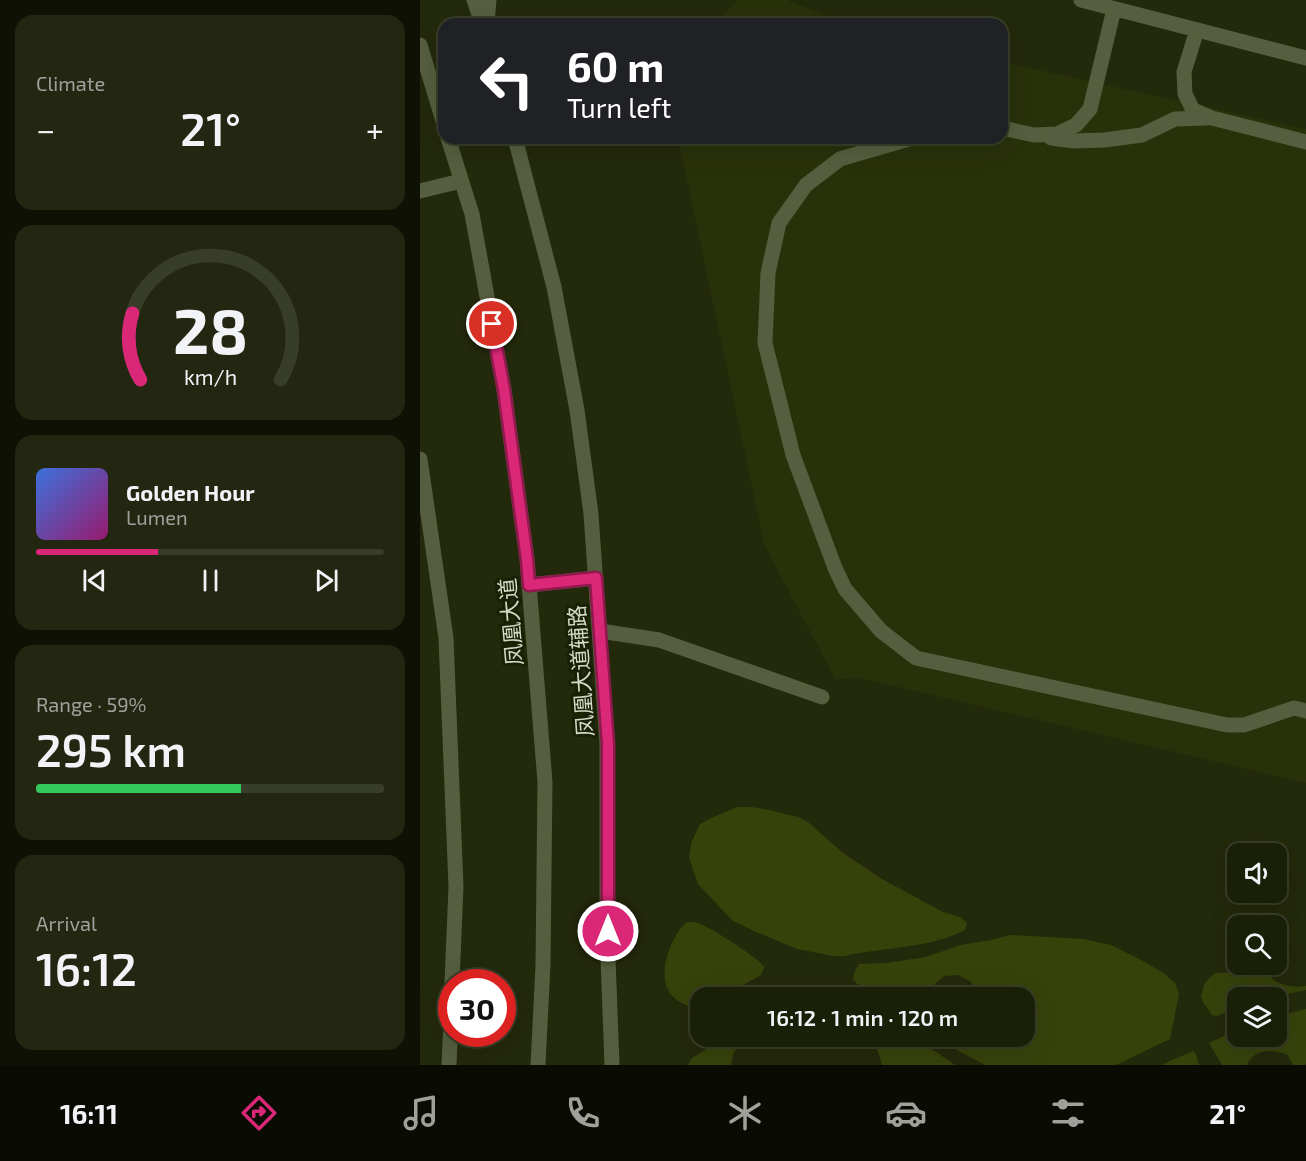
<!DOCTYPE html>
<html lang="en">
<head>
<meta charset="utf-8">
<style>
  body { margin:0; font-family:"Exo 2","Noto Sans SC",sans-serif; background:#232712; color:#f1f3f6; height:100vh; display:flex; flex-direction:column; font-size:22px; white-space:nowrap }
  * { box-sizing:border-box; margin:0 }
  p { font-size:20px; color:#9fa29c }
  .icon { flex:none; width:33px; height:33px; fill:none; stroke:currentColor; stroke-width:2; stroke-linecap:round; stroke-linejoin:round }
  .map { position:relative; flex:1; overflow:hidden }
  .sheet { display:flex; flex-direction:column; gap:15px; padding:15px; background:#0e1104; width:420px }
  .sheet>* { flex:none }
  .top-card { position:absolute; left:18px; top:18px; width:570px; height:126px; border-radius:18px; box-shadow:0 6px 24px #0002,0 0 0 2px #383d29; background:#202124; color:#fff; overflow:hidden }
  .controls { position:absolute; left:807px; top:843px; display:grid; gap:12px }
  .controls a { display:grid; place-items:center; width:60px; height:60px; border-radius:12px; background:#1a1f08; box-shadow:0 6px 24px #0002,0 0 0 2px #383d29; font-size:30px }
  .speed { position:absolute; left:18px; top:969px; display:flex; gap:12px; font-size:30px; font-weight:700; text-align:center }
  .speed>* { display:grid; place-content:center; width:78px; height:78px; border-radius:50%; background:#1a1f08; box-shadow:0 6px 24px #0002,0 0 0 2px #383d29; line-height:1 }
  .speed .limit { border:9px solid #d22; background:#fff; color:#111 }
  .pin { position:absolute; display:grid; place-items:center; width:51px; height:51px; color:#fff; margin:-26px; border:3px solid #fff; border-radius:50%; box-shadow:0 2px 6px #0007 }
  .me { position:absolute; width:66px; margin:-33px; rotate:0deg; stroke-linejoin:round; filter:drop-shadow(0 0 4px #0008) }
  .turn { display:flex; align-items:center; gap:21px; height:126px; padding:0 30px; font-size:27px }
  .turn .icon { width:78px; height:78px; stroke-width:2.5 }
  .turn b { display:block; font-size:42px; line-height:51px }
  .big { font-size:45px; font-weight:600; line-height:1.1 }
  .sheet .widget { flex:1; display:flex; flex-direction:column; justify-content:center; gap:9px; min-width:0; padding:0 21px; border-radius:18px; background:#232712 }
  .sheet .dial { align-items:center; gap:0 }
  .dial svg { height:156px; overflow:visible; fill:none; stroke:#383d29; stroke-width:7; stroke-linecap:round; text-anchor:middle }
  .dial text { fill:#f1f3f6; stroke:none }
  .song { display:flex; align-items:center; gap:18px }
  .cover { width:72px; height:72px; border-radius:9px; background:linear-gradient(135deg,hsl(220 70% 55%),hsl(320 70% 35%)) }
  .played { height:6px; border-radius:3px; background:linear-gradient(90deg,#db2777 35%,#383d29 35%) }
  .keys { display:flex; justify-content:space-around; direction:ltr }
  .heat { display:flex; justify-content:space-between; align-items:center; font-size:33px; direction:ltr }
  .charge { height:9px; border-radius:4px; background:linear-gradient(90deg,#34c759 59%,#383d29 0) }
  .trip { position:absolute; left:270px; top:987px; width:345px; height:60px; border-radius:18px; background:#1a1f08; box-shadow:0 6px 24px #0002,0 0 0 2px #383d29; font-weight:600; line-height:60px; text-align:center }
  .menu { display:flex; height:96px; justify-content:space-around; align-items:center; background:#0a0c03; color:#9fa29c }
  .menu .icon { width:42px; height:42px }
  .menu .current { color:#db2777 }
  .menu b { font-size:27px; color:#f1f3f6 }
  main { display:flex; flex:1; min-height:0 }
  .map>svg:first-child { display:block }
  .built { fill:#29310b }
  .green { fill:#37420b }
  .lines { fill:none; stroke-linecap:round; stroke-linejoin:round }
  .lane { stroke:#555e3e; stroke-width:15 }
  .street { stroke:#555e3e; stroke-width:15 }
  .secondary { stroke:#555e3e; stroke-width:15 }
  .route-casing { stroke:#8e194d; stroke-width:15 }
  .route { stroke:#db2777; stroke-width:10 }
  .labels { text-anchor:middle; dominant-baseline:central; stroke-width:6; stroke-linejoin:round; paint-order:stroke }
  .street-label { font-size:22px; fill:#d3d9c7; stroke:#192003 }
</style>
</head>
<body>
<main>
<section class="sheet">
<div class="widget"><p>Climate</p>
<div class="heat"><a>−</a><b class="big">21°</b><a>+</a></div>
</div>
<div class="widget dial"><svg viewBox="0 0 100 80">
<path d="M14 69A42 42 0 1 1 86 69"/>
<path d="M14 69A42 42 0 0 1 10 35" stroke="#db2777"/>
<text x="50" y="56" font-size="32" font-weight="700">28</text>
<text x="50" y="72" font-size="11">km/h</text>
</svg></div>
<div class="widget">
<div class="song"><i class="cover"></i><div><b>Golden Hour</b><p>Lumen</p></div></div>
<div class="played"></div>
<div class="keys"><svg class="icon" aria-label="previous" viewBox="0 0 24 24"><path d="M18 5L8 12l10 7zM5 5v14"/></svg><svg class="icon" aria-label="pause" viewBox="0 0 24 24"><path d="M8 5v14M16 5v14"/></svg><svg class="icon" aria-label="next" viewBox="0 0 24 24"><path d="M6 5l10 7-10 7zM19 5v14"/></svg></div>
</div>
<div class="widget"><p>Range · 59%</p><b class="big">295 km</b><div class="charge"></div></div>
<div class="widget"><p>Arrival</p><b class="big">16:12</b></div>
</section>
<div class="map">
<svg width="886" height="1065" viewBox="0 0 886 1065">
  <rect width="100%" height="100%" fill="#23290b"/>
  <!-- built -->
  <g class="built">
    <path d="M318 0H366L429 24H294Z"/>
    <path d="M582 62 886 129V783L440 678 415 679 344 544 258 138H582Z"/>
  </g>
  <!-- green -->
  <g class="green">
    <path d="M317 807H331L350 810 378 817 389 823 423 853 462 879 523 912 540 917 547 923 545 930C507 949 465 947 424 956H413L377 949 334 931 313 921 278 884 269 858 271 843 280 824 291 818Z"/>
    <path d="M267 922C272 922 276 922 281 924 293 930 338 957 344 967L341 975 302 997 280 998V1008C243 1004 238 976 251 945 256 936 259 928 267 922Z"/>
    <path d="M590 935 664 939 691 945 721 960 742 972 755 983 759 994 750 1039 696 1065H565L537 1050 533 1045 534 1039 540 1036H604V998L559 997 551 982 538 975 524 976 514 985 510 996 500 995V998L465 997 437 984 433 979 434 973 439 964 467 963 506 957 541 945 576 939Z"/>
    <path d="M841 965C851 983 866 989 886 986V990L853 997 818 998 817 1009 797 1016 792 1015 783 1002 781 995 785 983 790 977 796 973 823 972Z"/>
    <path d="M886 1009V1064L885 1065H873L868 1055C853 1049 834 1048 827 1065H802L789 1043 817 1030 818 1036H856L857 1016Z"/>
    <path d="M303 1036 326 1037 314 1052 311 1065H268L272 1058 293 1045Z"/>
    <path d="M448 1037H494L535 1065H462L458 1051Z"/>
    <path d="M773 1051 776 1054 779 1065H741Z"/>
  </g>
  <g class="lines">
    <!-- lane -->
    <g class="lane">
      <path d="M777 30 764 72 765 94 773 110 792 118 886 142"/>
      <path d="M582 128 614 135 637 134 656 125 670 109 694 9"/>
      <path d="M492 138 420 159 386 185 359 223 348 273 345 343 373 455 415 568 425 589 461 631 496 658 807 725H824L874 708 886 711"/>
      <path d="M631 138 654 141 684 140 722 135 755 119 786 118"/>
      <path d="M180 631 239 640 402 697"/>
    </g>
    <!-- street -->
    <g class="street">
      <path d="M54 0 62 24"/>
      <path d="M67 24 69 0"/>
      <path d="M95 138 134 287 157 410 171 514 187 744V931L192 1065"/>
      <path d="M109 585 176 578"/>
    </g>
    <!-- secondary -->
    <g class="secondary">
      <path d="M661 0 886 58"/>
      <path d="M0 45 24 124"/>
      <path d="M28 138 52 214 84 390 107 559 125 782 123 965 118 1065"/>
      <path d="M0 191 41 181"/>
      <path d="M0 459 26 638 36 887 32 982"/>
      <path d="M29 1065 32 998"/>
    </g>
  </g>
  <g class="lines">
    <!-- route casing -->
    <g class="route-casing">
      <path id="route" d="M72 324 84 390 107 559 109 585 176 578 188 744V931"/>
    </g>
    <!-- route -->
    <use href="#route" class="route"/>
  </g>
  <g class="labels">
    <!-- street labels -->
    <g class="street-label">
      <text transform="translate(90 622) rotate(-95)">凤凰大道</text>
      <text transform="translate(160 671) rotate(-94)">凤凰大道辅路</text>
    </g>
  </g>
</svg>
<div class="controls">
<a><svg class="icon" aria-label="sound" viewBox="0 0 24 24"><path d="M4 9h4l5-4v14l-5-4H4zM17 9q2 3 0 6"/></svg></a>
<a><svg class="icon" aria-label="search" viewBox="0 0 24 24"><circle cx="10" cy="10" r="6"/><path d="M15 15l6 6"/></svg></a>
<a><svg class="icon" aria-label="layers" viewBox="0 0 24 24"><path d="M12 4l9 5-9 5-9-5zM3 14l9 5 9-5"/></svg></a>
</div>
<div class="speed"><div class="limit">30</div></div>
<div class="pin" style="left:72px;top:324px;background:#d93025"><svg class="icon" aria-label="arrive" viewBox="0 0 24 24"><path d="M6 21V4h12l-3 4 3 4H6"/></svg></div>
<svg class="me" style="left:188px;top:931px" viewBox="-20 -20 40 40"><circle r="17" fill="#db2777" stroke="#fff" stroke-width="3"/><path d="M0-11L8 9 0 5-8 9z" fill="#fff"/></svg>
<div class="trip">16:12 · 1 min · 120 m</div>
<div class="top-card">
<div class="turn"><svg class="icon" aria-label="left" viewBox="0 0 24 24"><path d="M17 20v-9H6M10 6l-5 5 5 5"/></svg><div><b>60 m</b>Turn left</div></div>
</div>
</div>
</main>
<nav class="menu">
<b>16:11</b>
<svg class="icon current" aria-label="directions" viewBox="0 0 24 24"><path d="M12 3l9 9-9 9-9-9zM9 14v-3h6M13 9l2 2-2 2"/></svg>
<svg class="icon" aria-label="music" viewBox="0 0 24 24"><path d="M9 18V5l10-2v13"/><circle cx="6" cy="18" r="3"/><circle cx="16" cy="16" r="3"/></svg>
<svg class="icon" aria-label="phone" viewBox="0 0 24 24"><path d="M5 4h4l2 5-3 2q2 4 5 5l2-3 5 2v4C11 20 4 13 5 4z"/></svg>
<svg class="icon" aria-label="climate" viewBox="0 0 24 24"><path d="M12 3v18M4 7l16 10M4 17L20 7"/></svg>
<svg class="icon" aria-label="car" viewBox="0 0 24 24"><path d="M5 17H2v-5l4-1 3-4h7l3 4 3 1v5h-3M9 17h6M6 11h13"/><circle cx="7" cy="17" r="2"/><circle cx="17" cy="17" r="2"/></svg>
<svg class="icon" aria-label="filters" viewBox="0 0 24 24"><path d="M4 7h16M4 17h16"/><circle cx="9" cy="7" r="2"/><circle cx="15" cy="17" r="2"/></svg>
<b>21°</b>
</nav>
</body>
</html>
